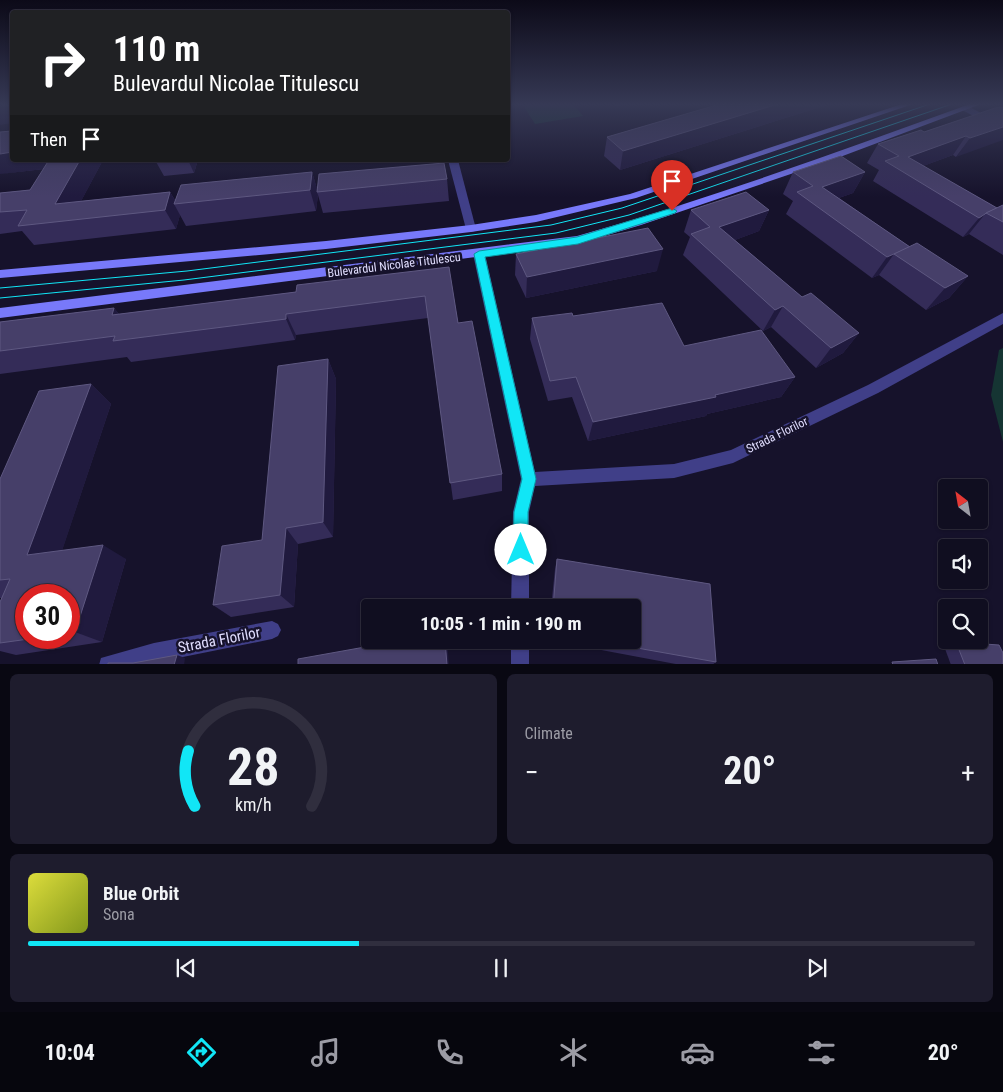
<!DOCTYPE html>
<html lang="en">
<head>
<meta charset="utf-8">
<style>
  body { margin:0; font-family:"Roboto Condensed",sans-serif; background:#1e1c2d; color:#f1f3f6; height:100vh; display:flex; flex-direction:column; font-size:19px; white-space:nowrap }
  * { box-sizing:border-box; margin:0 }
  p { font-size:16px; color:#9c9ca5 }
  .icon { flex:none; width:28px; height:28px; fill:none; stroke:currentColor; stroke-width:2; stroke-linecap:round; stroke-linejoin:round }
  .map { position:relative; height:664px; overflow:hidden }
  .details { display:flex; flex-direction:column; gap:10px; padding:10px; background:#090812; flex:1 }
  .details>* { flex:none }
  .top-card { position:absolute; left:10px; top:10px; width:500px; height:152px; border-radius:5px; box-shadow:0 1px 4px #0004,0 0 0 1px #302e3e; background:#202124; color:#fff; overflow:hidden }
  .needle { width:32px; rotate:329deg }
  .tools { position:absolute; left:938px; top:479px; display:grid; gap:10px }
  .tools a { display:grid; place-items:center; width:50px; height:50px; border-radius:5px; background:#100e20; box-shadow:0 1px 4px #0004,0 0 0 1px #302e3e; font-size:25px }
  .speed { position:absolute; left:15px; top:584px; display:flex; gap:10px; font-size:25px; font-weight:700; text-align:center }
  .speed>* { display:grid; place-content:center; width:65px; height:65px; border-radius:50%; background:#100e20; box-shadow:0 1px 4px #0004,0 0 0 1px #302e3e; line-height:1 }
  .speed .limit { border:8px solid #d22; background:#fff; color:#111 }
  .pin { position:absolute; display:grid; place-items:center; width:42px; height:42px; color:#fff; margin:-51px -21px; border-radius:50% 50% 50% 0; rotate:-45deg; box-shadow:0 0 5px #0007 }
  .pin .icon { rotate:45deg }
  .me { position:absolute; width:55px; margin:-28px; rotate:0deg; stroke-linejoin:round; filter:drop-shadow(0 0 4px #0008) }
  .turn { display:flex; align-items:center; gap:18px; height:105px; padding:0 20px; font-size:22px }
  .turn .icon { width:65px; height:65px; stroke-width:2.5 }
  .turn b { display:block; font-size:35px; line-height:42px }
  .then { display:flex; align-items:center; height:48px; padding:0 20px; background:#0003; gap:10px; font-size:19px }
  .big { font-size:38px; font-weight:700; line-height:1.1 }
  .details .card { flex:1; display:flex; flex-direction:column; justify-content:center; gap:8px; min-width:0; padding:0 18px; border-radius:8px; background:#1e1c2d }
  .details .dial { align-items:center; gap:0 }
  .dial svg { height:130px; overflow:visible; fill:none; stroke:#302e3e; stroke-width:7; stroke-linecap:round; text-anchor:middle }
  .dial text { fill:#f1f3f6; stroke:none }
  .song { display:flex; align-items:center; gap:15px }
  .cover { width:60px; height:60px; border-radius:8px; background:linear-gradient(135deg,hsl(60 70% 55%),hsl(70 70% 35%)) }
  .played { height:5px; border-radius:2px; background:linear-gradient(90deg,#11e6f6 35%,#302e3e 35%) }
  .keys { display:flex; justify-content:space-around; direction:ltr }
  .heat { display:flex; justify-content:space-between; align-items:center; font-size:28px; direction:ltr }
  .details .tiles { flex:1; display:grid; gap:10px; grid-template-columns:1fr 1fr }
  .card:last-child { grid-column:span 2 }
  .trip { position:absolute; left:361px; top:599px; width:280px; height:50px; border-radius:5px; background:#100e20; box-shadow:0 1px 4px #0004,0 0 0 1px #302e3e; font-weight:700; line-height:50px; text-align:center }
  .dock { display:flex; height:80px; justify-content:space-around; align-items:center; background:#06060d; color:#9c9ca5 }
  .dock .icon { width:35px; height:35px }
  .dock .current { color:#11e6f6 }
  .dock b { font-size:22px; color:#f1f3f6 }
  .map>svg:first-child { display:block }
  .green { fill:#153533 }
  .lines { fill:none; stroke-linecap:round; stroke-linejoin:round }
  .lane { fill:#403f88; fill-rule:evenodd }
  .street { fill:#403f88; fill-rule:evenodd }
  .secondary { fill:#7879fa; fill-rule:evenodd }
  .tram { stroke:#11e6f6; stroke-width:1 }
  .wall { fill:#342c58; fill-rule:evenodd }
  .shaded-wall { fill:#201a3e }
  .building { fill:#463f69; stroke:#5e5881 }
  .route { fill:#11e6f6; stroke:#0b96a0 }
  .labels { text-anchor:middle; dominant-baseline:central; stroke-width:5; stroke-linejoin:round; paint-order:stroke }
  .street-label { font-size:12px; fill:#e0ddfe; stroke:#16122b }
  .near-street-label { font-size:15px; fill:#e0ddfe; stroke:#16122b }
</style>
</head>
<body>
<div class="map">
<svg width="1003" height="665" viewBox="0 0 1003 665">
  <rect width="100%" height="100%" fill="#16122b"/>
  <!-- green -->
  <g class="green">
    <path d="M535 104H573L583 116 535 124 523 105Z"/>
    <path d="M1003 348V442L991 395 999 350Z"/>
  </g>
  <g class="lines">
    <!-- lane -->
    <path class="lane" d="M448 160H458L476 229 475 231 471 232 466 229Z"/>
    <!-- street -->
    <g class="street">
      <path d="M962 106H968L1003 125V131L962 110Z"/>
      <path d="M479 250 485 254 535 472 674 464 731 450 868 385 1003 313V324L878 393 733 463 674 478 535 486 529 512V608H511L513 512 521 479 473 254Z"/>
      <path d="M272 621 278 624 281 630 278 636 272 639 143 665H99L101 658 108 656 154 643Z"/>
      <rect x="511" y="640" width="18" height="25"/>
    </g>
    <!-- secondary -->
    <g class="secondary">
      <path d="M902 104H913L636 198 536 222 471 232 326 249 0 278V270L326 241 471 225 536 215 630 194Z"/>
      <path d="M970 104H981L832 160 641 225 577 244 0 318V308L577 236C710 199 840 151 970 104Z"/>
    </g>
    <!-- tram -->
    <g class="tram">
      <path d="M0 288 187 271 551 225 622 208 930 104"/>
      <path d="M0 298 184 280 556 233 629 215 952 104"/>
    </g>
  </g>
  <!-- wall -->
  <g class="wall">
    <path d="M613 104H634L614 106Z"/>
    <path d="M720 104H830L620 170 604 156 607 137Z"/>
    <path d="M995 108 956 157 953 155 923 166 997 208 1003 205V255L969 234 963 237 873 181 879 170 867 163 878 144 924 132Z"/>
    <path d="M103 160 81 201 170 192 175 200 312 172 317 189 447 179 449 201 323 213 318 195 316 211 186 226 180 215 176 229 34 245 22 231 0 234V193L30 190 44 169 0 174Z"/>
    <path d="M155 160H198L194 173 164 176Z"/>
    <path d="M793 172H865L853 193 839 198 910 247 968 276 949 298 926 310 879 275 872 278 786 214 793 201 783 194Z"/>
    <path d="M691 210H769L759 231 735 240 802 297 859 333 843 353 816 368 771 327 763 331 683 255 690 237 684 232Z"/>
    <path d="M516 254 657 271 526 298 515 275Z"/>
    <path d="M449 267 458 323 502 474V491L453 500 428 318 296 335 295 340 131 362 127 357 0 374V322L114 308 119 314 296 292Z"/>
    <path d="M573 316 684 346 795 377 781 397 707 414 706 416 588 441 572 397 548 401 530 339 532 318Z"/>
    <path d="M328 359 336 379 333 537 298 544 294 607 231 617 213 605 262 540Z"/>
    <path d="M91 384 111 404 62 550 126 559 102 642 16 655 0 651V602L2 598H0V479ZM69 595V638H26Z"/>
    <path d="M557 559 710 584 716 662 712 665H681L548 640H632V608H551L555 569Z"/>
    <path d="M956 642 1003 665H951L944 646Z"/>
  </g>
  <!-- shaded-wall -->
  <g class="shaded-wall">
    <path d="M1 104H12V123L0 125V105Z"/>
    <path d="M778 104H830L620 170 623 151Z"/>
    <path d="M1003 127V140L956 157 970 138Z"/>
    <path d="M966 136 953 155 904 173 908 157Z"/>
    <path d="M12 152V160H67L71 166 0 174V154Z"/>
    <path d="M80 160H103L71 220 55 204Z"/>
    <path d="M188 160H198L194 173Z"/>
    <path d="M312 172 318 192H317L318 195 316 211 310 190Z"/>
    <path d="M865 172 853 193 816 206 822 187Z"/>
    <path d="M170 192 177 204H174L180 215 176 229 165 210Z"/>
    <path d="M769 210 759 231 711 249 719 227Z"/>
    <path d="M985 214 969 234 963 237 979 218Z"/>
    <path d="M663 249 657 271 526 298 527 277Z"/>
    <path d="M894 254 879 275 872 278 887 257Z"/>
    <path d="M968 276 949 298 926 310 945 288Z"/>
    <path d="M783 306 771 327 763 331 775 310Z"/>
    <path d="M114 308 131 329 112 315Z"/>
    <path d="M286 314 296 335 295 340 286 319Z"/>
    <path d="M859 333 843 353 816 368 831 348Z"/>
    <path d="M328 359 336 379 333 537 323 522Z"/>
    <path d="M795 377 781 397 707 414 706 416 588 441 593 422Z"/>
    <path d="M91 384 111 404 56 569 27 555Z"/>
    <path d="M286 528 298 544 294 607 280 595Z"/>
    <path d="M103 545 126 559 102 642 75 632Z"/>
    <path d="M445 640H447L449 665H447Z"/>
    <path d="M177 655 185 658 184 665H174Z"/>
  </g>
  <!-- building -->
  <g class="building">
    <path d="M720 104H778L623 151 607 137Z"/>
    <path d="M1001 107 1003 108V127L970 138 966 136 908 157 997 208 986 213 985 214 979 218 885 161 899 156 878 144 921 130 924 132 995 108Z"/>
    <path d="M12 131V152L0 154V132Z"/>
    <path d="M841 156 865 172 822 187 910 247 887 257 797 192 813 186 793 172Z"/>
    <path d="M49 160H80L55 204 170 192 165 210 18 226 27 210 0 212V193L30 190Z"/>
    <path d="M444 163 447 179 317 192 319 174Z"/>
    <path d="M312 172 310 190 174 204 181 185Z"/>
    <path d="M746 192 769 210 719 227 802 297 811 293 859 333 831 348 783 306 775 310 691 234 710 227 691 210Z"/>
    <path d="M1003 205V222L986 213Z"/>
    <path d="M648 228 663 249 527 277 516 254Z"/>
    <path d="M917 243 968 276 945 288 894 254Z"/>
    <path d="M449 267 458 323 472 321 502 474 450 483 425 296 286 314V319L113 341 115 336 0 351V322L114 308 112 315 296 292 297 285Z"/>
    <path d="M662 303 684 346 761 330 795 377 715 395 716 397 593 422 576 377 550 381 532 318 572 313 573 316Z"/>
    <path d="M328 359 323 522 286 528 280 595 213 605 222 546 262 540 278 366Z"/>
    <path d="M91 384 27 555 103 545 75 632 69 633V595H26V638H36L0 643V602L10 579 0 580V479L39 391Z"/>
    <path d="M557 559 710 584 716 662 592 640H632V608H553Z"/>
    <path d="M404 640H445L447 665H298V659Z"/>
    <path d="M956 642 999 645 1003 653V665H965Z"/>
    <path d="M177 655 174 665H108V663H133Z"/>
    <path d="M936 659 938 665H893L892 662Z"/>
  </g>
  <!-- sky -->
  <linearGradient id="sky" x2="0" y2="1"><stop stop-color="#0c0a18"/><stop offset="0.53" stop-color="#363955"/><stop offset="1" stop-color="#363955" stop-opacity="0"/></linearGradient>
  <rect width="1003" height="197" fill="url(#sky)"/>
  <!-- route -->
  <path class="route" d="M672 208 677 211 675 213 578 244 485 257 536 479 528 512V550L526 555 521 558 516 555 513 550 514 512 522 479 474 254 479 251 577 237Z"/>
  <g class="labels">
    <!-- street labels -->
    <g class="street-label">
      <text transform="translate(394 265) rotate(-7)">Bulevardul Nicolae Titulescu</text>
      <text transform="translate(777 435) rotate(-26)">Strada Florilor</text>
    </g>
    <!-- near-street labels -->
    <g class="near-street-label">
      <text transform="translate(219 640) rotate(-11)">Strada Florilor</text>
    </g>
  </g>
</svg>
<div class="tools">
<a><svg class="needle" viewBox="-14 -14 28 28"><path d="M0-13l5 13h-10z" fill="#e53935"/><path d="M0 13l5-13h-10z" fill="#9c9ca5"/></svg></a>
<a><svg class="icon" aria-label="sound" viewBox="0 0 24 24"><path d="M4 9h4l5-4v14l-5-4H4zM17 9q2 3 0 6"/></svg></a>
<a><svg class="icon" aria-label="search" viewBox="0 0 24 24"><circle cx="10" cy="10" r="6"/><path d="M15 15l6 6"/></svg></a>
</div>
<div class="speed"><div class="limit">30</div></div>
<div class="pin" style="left:672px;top:211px;background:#d93025"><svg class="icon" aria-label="arrive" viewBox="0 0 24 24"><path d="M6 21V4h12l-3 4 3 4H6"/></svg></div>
<svg class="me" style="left:521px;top:550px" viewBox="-20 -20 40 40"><circle r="19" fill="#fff"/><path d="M0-13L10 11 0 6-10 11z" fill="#11e6f6"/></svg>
<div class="trip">10:05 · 1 min · 190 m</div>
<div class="top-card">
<div class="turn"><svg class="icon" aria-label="right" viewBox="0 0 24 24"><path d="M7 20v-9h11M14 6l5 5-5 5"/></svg><div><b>110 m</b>Bulevardul Nicolae Titulescu</div></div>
<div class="then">Then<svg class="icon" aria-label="arrive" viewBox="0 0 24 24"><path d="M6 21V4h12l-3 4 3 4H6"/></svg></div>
</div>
</div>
<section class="details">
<div class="tiles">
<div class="card dial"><svg viewBox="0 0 100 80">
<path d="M14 69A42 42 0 1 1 86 69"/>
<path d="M14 69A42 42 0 0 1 10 35" stroke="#11e6f6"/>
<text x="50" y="56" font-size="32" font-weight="700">28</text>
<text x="50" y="72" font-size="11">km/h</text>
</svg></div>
<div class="card"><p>Climate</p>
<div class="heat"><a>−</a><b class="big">20°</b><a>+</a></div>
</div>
<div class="card">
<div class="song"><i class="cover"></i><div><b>Blue Orbit</b><p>Sona</p></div></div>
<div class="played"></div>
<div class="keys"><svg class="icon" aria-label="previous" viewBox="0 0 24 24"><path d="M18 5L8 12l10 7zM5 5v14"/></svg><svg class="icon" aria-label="pause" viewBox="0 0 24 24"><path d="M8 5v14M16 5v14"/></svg><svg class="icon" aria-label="next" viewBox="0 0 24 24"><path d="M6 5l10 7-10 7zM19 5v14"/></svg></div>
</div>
</div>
</section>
<nav class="dock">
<b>10:04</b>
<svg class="icon current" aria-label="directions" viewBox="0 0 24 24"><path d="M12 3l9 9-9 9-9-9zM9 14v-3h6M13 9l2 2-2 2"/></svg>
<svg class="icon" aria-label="music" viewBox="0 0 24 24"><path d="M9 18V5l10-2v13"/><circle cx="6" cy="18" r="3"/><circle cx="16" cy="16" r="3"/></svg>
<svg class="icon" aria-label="phone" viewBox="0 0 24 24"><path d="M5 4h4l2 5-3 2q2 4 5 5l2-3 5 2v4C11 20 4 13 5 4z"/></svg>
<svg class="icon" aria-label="climate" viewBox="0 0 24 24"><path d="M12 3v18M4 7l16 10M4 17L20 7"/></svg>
<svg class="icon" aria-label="car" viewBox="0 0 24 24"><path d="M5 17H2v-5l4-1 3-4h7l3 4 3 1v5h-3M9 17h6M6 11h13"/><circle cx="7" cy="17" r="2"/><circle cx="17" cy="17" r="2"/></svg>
<svg class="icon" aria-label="filters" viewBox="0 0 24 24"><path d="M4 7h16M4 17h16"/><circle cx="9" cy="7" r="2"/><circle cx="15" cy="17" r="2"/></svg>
<b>20°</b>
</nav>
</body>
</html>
